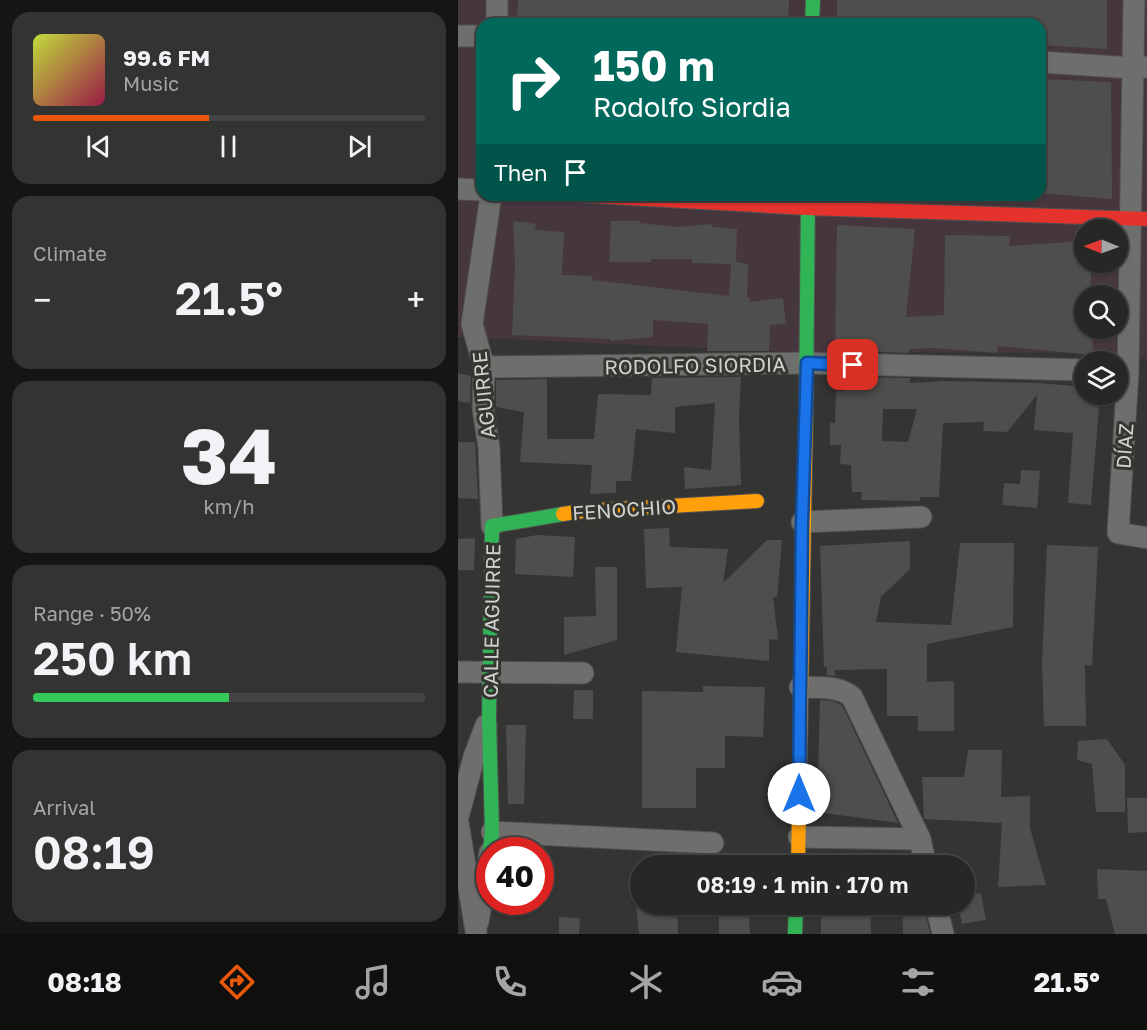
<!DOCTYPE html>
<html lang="en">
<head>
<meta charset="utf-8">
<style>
  body { margin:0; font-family:"Golos Text",sans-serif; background:#333332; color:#f1f3f6; height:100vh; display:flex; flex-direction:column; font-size:22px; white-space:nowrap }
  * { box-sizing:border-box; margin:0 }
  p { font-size:20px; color:#a4a5a7 }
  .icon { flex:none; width:33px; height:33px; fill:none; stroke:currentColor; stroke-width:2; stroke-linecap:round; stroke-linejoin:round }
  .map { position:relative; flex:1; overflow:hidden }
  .side { display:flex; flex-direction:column; gap:12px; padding:12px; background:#151515; width:458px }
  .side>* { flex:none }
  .guide { position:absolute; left:18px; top:18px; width:570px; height:183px; border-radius:18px; box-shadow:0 2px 4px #0004,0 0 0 2px #434443; background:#00695c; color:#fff; overflow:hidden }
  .needle { width:39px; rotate:271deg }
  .tools { position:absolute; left:616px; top:219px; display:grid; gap:12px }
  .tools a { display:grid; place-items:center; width:54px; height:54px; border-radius:50%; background:#272726; box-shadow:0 2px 4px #0004,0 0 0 2px #434443; font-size:30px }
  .speed { position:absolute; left:18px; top:837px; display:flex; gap:12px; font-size:30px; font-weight:700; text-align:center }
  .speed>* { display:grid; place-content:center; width:78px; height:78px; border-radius:50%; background:#272726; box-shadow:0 2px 4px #0004,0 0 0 2px #434443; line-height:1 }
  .speed .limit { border:9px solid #d22; background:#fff; color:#111 }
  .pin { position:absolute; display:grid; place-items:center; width:51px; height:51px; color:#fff; margin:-26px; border-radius:12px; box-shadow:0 3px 9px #0006 }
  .me { position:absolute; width:66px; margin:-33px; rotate:0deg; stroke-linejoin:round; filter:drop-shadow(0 0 4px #0008) }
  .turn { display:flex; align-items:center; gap:21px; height:126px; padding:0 18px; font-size:27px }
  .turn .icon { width:78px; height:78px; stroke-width:2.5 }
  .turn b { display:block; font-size:42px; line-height:51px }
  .then { display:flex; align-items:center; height:57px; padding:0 18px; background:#0003; gap:12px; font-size:22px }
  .big { font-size:45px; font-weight:600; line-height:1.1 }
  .side .widget { flex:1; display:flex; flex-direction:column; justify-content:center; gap:9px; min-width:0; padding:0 21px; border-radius:18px; background:#333332 }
  .side .dial { align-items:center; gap:0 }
  .dial b { font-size:78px; line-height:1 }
  .song { display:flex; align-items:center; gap:18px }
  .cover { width:72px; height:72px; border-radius:9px; background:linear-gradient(135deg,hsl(70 70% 55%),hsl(340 70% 35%)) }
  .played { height:6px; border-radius:3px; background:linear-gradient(90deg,#ea580c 45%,#434443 45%) }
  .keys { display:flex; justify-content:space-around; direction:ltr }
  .heat { display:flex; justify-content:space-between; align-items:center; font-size:33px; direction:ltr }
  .charge { height:9px; border-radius:4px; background:linear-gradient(90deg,#34c759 50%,#434443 0) }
  .trip { position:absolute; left:172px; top:855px; width:345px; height:60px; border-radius:30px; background:#272726; box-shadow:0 2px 4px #0004,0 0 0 2px #434443; font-weight:600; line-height:60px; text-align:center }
  .menu { display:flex; height:96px; justify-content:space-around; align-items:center; background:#10100f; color:#a4a5a7 }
  .menu .icon { width:42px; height:42px }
  .menu .on { color:#ea580c }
  .menu b { font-size:27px; color:#f1f3f6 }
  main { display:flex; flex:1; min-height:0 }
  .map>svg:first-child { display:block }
  .commercial { fill:#46363d; fill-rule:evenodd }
  .building { fill:#4e4e4d; fill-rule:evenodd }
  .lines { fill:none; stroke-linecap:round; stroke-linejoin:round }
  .street-casing { stroke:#50504f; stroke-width:23 }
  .fast-casing { stroke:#50504f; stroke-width:16 }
  .slow-casing { stroke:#50504f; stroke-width:16 }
  .jam-casing { stroke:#50504f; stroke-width:16 }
  .street { stroke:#6e6e6d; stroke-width:21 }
  .fast { stroke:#30b455; stroke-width:14 }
  .slow { stroke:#ff9f0a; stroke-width:14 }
  .jam { stroke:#e5322d; stroke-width:14 }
  .route-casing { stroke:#114b97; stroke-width:15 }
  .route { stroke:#1a73e8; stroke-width:10 }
  .labels { text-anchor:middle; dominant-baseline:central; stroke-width:6; stroke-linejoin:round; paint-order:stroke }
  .street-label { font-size:20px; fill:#d1d1cf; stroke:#353532 }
</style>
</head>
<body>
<main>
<section class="side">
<div class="widget">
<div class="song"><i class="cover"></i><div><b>99.6 FM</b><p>Music</p></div></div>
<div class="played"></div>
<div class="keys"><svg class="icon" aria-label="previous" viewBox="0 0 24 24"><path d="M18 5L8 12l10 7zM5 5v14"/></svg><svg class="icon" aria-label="pause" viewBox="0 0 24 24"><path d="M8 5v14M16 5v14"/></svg><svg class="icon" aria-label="next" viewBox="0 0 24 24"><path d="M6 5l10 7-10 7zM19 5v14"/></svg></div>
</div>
<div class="widget"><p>Climate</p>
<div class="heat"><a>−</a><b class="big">21.5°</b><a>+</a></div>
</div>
<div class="widget dial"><b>34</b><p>km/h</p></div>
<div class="widget"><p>Range · 50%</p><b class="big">250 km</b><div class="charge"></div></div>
<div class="widget"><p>Arrival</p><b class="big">08:19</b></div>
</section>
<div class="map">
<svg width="690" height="934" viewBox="0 0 690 934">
  <rect width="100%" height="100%" fill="#343433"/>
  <!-- commercial -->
  <path class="commercial" d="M0 0H689V359L648 353 333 352 0 337ZM24 24H582V195H24ZM627 230H660V262H627ZM627 296H660V328H627Z"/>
  <!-- building -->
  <g class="building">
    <path d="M60 0H331L330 24 59 23Z"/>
    <path d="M379 0H649V49L582 45V24H379Z"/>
    <path d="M582 79 653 82 654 199 582 193Z"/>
    <path d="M55 221 78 224 77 230 106 232 104 275 135 276 134 280 271 296 273 264 234 263V259H193V262H151L153 221H182V223L219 227 254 224V227L279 229 278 262 290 264 289 298H292V302L325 298 328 324 312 325 311 351H249L250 324 195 320V337L152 341V339L54 335 57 266Z"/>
    <path d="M379 225 457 229 448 317 486 315 487 235 552 236 551 246 627 241V262H633V296H627V328H634L635 355 540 346 539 353 476 348 451 349V353L388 351V346H377Z"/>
    <path d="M0 373 13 376 12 403 0 401Z"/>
    <path d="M283 377 281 418 283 485 227 489 226 467 253 470 257 403 217 407V433L178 429 173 481H158V493L132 494 134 465 62 462 66 412 38 407V380L89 379V439H136L140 394 193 395 194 378Z"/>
    <path d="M387 377 452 378V383L486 381 580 383 627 387V394H642L633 505 610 503 615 433 576 430 579 395 549 432 525 431 526 422 485 423 481 497H462V501L403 500 404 492H394L393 465 382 464 383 445H372V423H377L378 391H386ZM425 409H459L450 442 424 441Z"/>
    <path d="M0 442H17L20 499 0 498Z"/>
    <path d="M563 470 582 471 579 508 544 505 546 483 562 484Z"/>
    <path d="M211 528 212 547 270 549 265 583 309 540H324L319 597H315L320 640 311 639V661L218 652 224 587 188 588 186 529Z"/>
    <path d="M79 535 117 537 115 577 57 574 58 539Z"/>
    <path d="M17 538 16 570H0V539Z"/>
    <path d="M452 541V569L423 597 418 622 493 625 502 543H556L555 627 469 644V682L496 681V731H460V716H429V669L376 670 378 676 369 675V667H366L362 546Z"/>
    <path d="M589 545 640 547 634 666 627 665 628 726H586L584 663Z"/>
    <path d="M137 567H159V640L106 655V617L138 616Z"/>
    <path d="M245 686 307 687 305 737 267 736V768H238V808H184V691L245 692Z"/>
    <path d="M116 690H135V719H115Z"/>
    <path d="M362 700 374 701 384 705 440 823 359 812Z"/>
    <path d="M48 725H68L66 804H50Z"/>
    <path d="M649 739 667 765V812H638L634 764 619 760 620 741Z"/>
    <path d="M510 750H544L543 797 572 796V828L588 885 540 887 544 823 466 819 464 777H506Z"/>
    <path d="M669 798H690V832L670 833Z"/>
    <path d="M639 869 690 871V934H657L648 899H640Z"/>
    <path d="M523 893 528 920 504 924 500 904H507V896Z"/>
    <path d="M178 904H219L220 934H181Z"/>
    <path d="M261 904H290L292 934H261Z"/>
    <path d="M363 904H412L413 934H363Z"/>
    <path d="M444 904H466L472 934H445Z"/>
    <path d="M101 917 122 918 121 934H101Z"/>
  </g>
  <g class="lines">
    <!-- street casing -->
    <g class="street-casing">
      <g id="street">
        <path d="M676 0 670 372 660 533 690 538"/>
        <path d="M39 24V0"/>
        <path d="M0 36H24"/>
        <path d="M582 62 675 68 690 67"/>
        <path d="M0 189 24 190"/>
        <path d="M33 195 14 324 26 367 25 408 31 448 34 526"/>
        <path d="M26 367 349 363 627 370"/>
        <path d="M344 522 463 517"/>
        <path d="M0 672 125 673"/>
        <path d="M342 687C358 688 381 685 394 697L462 839 468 866"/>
        <path d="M0 817 16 757 28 725"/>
        <path d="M0 823 18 931"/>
        <path d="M34 832 255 843"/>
        <path d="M341 837 462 839"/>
        <path d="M478 904 485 934"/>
        <path d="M20 922 32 852"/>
      </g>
    </g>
    <!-- fast casing -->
    <g class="fast-casing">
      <g id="fast">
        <path d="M354 24 355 0"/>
        <path d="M348 408 350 195"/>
        <path d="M32 850 34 832 31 717 34 526 105 514"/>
        <path d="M337 934 338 904"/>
      </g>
    </g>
    <!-- slow casing -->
    <g class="slow-casing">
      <g id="slow">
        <path d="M105 514 125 511 299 501"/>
        <path d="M340 866 348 408"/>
      </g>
    </g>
    <!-- jam casing -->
    <g class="jam-casing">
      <path id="jam" d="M116 195 349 208 690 219"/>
    </g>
    <!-- street -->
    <use href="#street" class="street"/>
    <!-- fast -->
    <use href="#fast" class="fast"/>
    <!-- slow -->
    <use href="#slow" class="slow"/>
    <!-- jam -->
    <use href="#jam" class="jam"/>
  </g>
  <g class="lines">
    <!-- route casing -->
    <g class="route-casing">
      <path id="route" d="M341 794 344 522 349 363 395 365"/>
    </g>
    <!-- route -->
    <use href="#route" class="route"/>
  </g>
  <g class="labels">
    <!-- street labels -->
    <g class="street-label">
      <text transform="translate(237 365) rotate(-1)">RODOLFO SIORDIA</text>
      <text transform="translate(25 395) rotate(-96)">AGUIRRE</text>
      <text transform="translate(666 446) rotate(-86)">DÍAZ</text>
      <text transform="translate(166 509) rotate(-4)">FENOCHIO</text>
      <text transform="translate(33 621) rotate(-89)">CALLE AGUIRRE</text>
    </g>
  </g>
</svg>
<div class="tools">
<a><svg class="needle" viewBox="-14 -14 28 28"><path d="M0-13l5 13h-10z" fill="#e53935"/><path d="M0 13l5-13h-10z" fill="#a4a5a7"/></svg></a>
<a><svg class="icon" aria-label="search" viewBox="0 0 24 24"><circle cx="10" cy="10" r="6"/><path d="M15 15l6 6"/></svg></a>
<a><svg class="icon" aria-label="layers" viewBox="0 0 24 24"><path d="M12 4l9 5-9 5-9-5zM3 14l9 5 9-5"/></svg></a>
</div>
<div class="speed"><div class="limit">40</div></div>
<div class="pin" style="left:395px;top:365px;background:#d93025"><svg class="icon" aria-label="arrive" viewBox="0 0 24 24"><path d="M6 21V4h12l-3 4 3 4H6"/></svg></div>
<svg class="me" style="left:341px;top:794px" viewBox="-20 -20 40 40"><circle r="19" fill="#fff"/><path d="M0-13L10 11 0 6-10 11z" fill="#1a73e8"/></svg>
<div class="trip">08:19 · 1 min · 170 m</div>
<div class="guide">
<div class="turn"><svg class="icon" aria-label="right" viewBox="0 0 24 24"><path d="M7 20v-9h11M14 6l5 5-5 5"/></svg><div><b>150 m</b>Rodolfo Siordia</div></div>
<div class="then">Then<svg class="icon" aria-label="arrive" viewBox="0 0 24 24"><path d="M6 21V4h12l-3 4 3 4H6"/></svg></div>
</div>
</div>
</main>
<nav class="menu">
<b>08:18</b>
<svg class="icon on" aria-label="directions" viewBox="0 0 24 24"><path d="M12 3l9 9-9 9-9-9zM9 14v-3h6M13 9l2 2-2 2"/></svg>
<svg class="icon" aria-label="music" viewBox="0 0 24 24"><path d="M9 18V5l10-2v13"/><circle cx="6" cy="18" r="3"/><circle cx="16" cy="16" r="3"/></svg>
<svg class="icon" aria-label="phone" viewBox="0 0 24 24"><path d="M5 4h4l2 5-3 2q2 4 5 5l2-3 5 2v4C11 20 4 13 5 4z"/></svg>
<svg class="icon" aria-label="climate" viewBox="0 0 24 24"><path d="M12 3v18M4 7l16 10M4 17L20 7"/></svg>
<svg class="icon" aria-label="car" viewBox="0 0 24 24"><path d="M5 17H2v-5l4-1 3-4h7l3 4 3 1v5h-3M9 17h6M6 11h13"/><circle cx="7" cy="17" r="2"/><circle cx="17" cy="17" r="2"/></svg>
<svg class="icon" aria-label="filters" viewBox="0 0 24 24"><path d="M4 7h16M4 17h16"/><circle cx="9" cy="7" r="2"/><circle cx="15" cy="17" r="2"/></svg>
<b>21.5°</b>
</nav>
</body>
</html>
